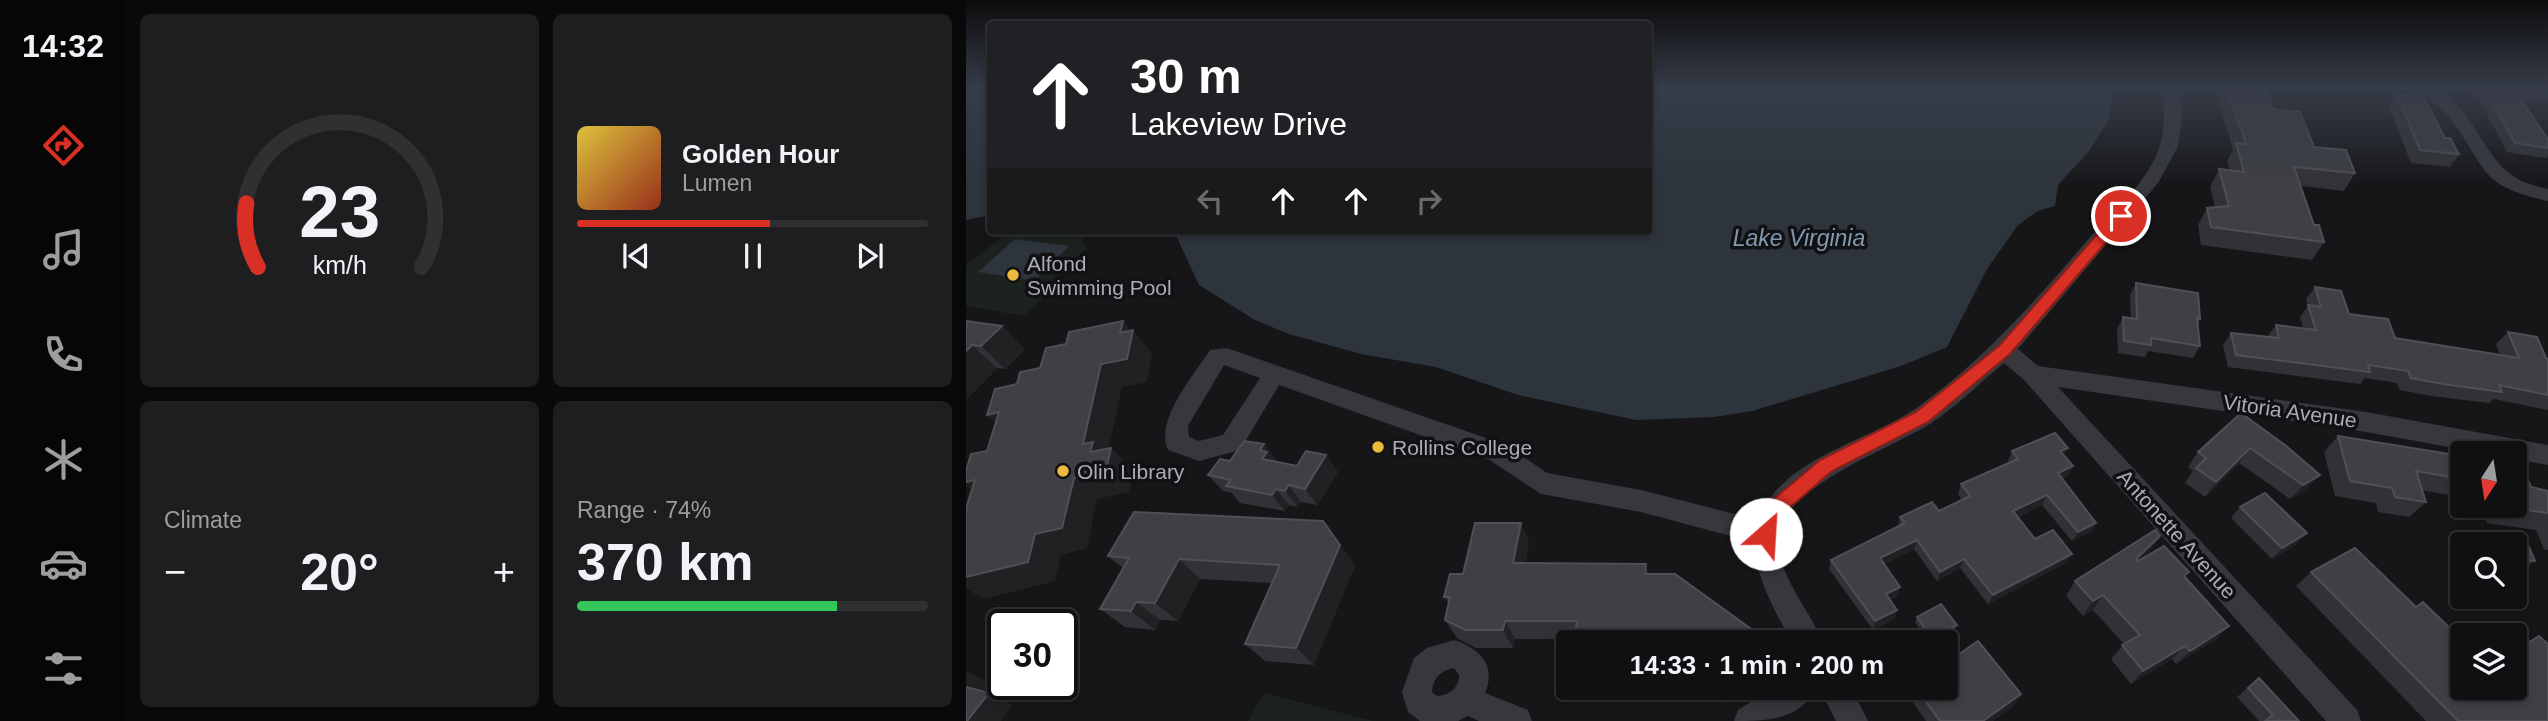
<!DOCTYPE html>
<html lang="en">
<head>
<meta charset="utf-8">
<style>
  body { margin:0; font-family:Helvetica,sans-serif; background:#1e1e20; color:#f1f3f6; height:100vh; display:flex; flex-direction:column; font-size:26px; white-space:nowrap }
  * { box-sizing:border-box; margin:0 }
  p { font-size:23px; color:#9c9d9f }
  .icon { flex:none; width:38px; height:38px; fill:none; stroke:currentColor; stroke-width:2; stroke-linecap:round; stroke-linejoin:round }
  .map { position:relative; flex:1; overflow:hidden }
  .details { display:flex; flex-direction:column; gap:14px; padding:14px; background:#09090a; width:840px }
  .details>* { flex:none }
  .top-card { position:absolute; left:21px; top:21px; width:665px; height:214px; border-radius:7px; box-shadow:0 4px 10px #0003,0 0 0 2px #303032; background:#202124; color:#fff; overflow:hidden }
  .needle { width:46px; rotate:192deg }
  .tools { position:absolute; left:1484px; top:441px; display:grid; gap:14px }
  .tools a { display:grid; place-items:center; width:77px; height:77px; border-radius:7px; background:#101012; box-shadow:0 4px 10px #0003,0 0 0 2px #303032; font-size:35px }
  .speed { position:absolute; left:21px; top:609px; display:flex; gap:14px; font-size:35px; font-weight:700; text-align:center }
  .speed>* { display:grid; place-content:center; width:91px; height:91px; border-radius:50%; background:#101012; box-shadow:0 4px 10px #0003,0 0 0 2px #303032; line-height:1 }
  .speed .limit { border:4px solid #111; border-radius:10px; background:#fff; color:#111 }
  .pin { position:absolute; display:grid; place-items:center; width:60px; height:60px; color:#fff; margin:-30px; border:4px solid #fff; border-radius:50%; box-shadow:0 2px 7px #0007 }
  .me { position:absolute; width:77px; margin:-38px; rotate:26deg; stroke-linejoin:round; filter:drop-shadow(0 0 5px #0008) }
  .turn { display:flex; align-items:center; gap:24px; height:147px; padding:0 28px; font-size:32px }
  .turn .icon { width:91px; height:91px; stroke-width:2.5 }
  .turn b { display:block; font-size:49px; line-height:60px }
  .lanes { display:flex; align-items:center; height:66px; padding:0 28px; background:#0003; justify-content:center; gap:35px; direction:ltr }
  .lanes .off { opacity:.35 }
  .big { font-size:52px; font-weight:800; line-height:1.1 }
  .details .card { flex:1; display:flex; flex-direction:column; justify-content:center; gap:10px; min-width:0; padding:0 24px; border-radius:10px; background:#1e1e20 }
  .details .dial { align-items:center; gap:0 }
  .dial svg { height:182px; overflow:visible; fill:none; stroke:#303032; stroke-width:7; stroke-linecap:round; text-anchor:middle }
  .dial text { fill:#f1f3f6; stroke:none }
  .song { display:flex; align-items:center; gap:21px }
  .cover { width:84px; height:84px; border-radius:10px; background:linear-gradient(135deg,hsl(50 70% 55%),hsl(10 70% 35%)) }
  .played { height:7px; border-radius:4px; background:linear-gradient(90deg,#d93025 55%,#303032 55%) }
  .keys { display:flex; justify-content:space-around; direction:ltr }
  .heat { display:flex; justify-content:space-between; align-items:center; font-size:38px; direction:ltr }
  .charge { height:10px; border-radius:5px; background:linear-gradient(90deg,#34c759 74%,#303032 0) }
  .details .tiles { flex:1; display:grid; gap:14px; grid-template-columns:repeat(2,1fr) }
  .trip { position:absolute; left:590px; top:630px; width:402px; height:70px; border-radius:7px; background:#101012; box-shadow:0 4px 10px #0003,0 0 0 2px #303032; font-weight:800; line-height:70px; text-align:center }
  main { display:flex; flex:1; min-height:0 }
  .dock { display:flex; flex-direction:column; width:126px; justify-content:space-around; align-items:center; background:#060607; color:#9c9d9f }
  .dock .icon { width:49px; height:49px }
  .dock .current { color:#d93025 }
  .dock b { font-size:32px; color:#f1f3f6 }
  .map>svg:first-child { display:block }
  .green { fill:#1c231e }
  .water { fill:#2d343c }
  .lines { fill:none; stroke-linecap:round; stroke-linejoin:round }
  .minor { fill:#37383d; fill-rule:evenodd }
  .wall { fill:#323236 }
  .shaded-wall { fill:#212124 }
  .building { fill:#3f3f44; stroke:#4f5056; stroke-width:2 }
  .route { fill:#d93025; stroke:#8d1f18; stroke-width:2 }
  .poi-dot { fill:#ebba3c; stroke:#111113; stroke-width:2.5 }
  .labels { text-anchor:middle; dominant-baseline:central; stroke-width:7; stroke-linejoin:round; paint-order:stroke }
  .poi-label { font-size:21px; fill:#a9acb7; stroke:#111113; text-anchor:start }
  .street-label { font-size:21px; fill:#a9acb7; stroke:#111113 }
  .water-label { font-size:23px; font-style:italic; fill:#8198b1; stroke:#111113 }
</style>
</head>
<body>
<main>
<nav class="dock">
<b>14:32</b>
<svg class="icon current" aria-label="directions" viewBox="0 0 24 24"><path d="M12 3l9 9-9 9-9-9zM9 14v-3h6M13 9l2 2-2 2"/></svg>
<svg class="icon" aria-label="music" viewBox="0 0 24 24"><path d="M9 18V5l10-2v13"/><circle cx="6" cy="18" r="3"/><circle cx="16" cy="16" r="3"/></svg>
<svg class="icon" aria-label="phone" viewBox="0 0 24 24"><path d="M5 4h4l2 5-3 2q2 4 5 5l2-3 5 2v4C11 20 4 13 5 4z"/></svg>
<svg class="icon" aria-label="climate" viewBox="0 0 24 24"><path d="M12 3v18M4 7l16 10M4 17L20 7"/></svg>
<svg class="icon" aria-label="car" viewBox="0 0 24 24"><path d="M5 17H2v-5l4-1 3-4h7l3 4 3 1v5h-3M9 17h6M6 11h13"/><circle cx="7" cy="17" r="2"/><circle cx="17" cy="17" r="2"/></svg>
<svg class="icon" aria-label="filters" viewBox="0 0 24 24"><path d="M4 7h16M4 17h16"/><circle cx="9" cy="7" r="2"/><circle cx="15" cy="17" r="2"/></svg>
</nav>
<section class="details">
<div class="tiles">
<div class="card dial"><svg viewBox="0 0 100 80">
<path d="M14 69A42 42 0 1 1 86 69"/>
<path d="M14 69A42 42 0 0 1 9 41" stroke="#d93025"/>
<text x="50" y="56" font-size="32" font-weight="700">23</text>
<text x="50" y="72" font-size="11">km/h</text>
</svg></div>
<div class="card">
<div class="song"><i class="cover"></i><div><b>Golden Hour</b><p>Lumen</p></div></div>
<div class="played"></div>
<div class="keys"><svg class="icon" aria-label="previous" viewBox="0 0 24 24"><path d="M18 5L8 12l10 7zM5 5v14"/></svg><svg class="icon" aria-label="pause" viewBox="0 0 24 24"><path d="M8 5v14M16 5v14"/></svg><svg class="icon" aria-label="next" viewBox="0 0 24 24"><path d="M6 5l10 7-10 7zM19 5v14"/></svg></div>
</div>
<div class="card"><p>Climate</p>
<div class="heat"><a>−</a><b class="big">20°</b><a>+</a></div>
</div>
<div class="card"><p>Range · 74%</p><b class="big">370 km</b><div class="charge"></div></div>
</div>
</section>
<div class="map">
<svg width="1582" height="721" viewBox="0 0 1582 721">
  <rect width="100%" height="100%" fill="#161618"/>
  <!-- green -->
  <g class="green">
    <path d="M44 231H106L103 235 115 237 121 248 84 284 89 285 58 316 0 306V265Z"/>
    <path d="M298 693 407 721H282Z"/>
  </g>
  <!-- water -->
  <g class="water">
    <path d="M0 87H24V215L0 220Z"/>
    <path d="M683 87H1148L1142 121 1123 151 1092 185 1089 206 1072 211 1052 225 1021 269 981 347 935 366 786 411 748 417 670 420 552 395 470 367 395 354 323 334 289 320 233 285 208 231H682Z"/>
    <path d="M49 239 103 246 68 281 12 272Z"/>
  </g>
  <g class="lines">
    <!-- minor -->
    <g class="minor">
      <path d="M1195 87H1211L1217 112 1212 146 1192 183 1052 349 1072 366 1400 412 1582 445V465L1549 459V453H1516L1400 432 1092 387 1391 710 1395 721H1360L1058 380 1038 363C1014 383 990 407 964 424 928 447 817 487 813 535 810 577 843 606 856 642H826C808 610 791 580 787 542L675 512 575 494 522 459 313 385 274 450 233 461 202 450C188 421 228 375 244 350L261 348 540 445 581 473 675 490 792 520C815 458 901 442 949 409 1019 360 1072 297 1127 234 1151 208 1184 179 1194 145 1200 125 1198 107 1195 87ZM258 365 294 378 257 435 233 441 223 437 222 426Z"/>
      <path d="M1454 87H1471C1482 96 1494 106 1502 119 1530 157 1531 178 1582 189V201C1515 186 1523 173 1487 122 1478 109 1463 100 1454 87Z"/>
      <path d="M488 640C513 648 531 665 519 693L562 710 566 721H513L502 716 492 721H454L442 712 436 692 448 658 461 648ZM488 668 493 675C493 688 484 695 471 696L466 692C467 678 474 671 488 668Z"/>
      <path d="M807 688H849C835 721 798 721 768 721L772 710Z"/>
      <path d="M853 688H885L902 721H870Z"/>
    </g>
  </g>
  <!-- wall -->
  <g class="wall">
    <path d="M1252 87H1299L1307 109 1348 147 1389 173 1378 191 1335 186 1348 225 1358 242 1346 260 1235 245 1232 225 1241 208 1249 207 1244 187 1253 169 1264 170 1261 161 1267 150 1253 103 1255 98Z"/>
    <path d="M1510 87H1582V103L1556 101 1582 139V156L1580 158 1541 152 1508 90Z"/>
    <path d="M1431 94 1479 138 1493 154 1484 167 1445 163 1423 107Z"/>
    <path d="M1170 283 1234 319 1232 324 1234 346 1227 358 1182 351 1179 357 1152 353 1151 329 1157 317 1165 318 1164 295Z"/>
    <path d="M1349 287 1383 314 1429 338 1534 355 1530 344 1542 332 1582 359V410L1528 399 1523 403 1465 396 1434 390 1431 383 1399 378 1394 384 1262 367 1257 345 1265 333 1301 337 1310 325 1337 328 1334 317 1342 306 1340 299Z"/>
    <path d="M0 321 59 349 39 369 31 368 0 399Z"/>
    <path d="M1372 436 1496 456V503L1493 497 1456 490 1460 502 1443 517 1412 512 1410 503 1369 496 1358 452Z"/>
    <path d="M298 444 310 462 331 466 360 455 372 472 351 505 335 502 332 507 323 505 319 511 274 503 266 493 257 491 242 475 264 461Z"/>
    <path d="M1319 445 1340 490 1324 499 1273 463 1239 497 1219 483 1227 471 1222 467 1232 452Z"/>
    <path d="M1102 448 1098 455 1107 466 1102 476 1096 479 1130 523 1125 532 1106 541 1076 505 1052 517 1069 539 1106 554 1100 563 1022 604 994 568 971 581 948 549 919 564 932 596 924 600 931 610 928 619 907 630 863 569 865 560 932 526 934 517 973 511 996 500 992 494 995 484 1043 463 1042 461 1046 451Z"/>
    <path d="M1565 487 1582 491V550L1578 549 1570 530 1521 523 1514 506H1549Z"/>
    <path d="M1274 507 1331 544 1306 559 1265 518Z"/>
    <path d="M357 521 389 565 348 665 299 661 279 644 306 583 234 579 212 621 194 620 189 630 159 627 134 609 157 568 142 556Z"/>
    <path d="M555 523 563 543 559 563 680 564 682 574 788 631V642H612L610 639H549L547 648H510L491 638 479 620 483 604 478 597 497 574Z"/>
    <path d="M1519 531 1559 538 1569 561 1554 571 1549 570V544H1506L1505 542Z"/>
    <path d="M1194 536 1183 551 1174 560 1219 578 1263 626 1249 640 1210 664 1206 659 1165 684 1145 659 1158 644 1127 610 1117 616 1100 596 1109 581Z"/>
    <path d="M1345 572 1496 688H1549V650L1573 636 1582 721H1460L1330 586Z"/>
    <path d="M951 617 991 625 989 630 969 642H963L949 622Z"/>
    <path d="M1293 678 1333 721H1293L1271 697Z"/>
    <path d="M742 688H773L761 703Z"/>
    <path d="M946 688H980L1055 694 1047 707 1026 721H960L943 697Z"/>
  </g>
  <!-- shaded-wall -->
  <g class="shaded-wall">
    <path d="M157 321 167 334V330L186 353 181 382 156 387 141 456 145 448 167 469 163 492 131 499 121 548 95 555 89 581 17 599 0 588V560L69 534 108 478 135 364 154 333Z"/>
    <path d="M36 326 59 349 39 369 15 346Z"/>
    <path d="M6 345 31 368 0 399V351Z"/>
    <path d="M33 412 46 437 21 415Z"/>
    <path d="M298 444 311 461 310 463 296 459 294 450Z"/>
    <path d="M1102 448 1097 458 1094 451Z"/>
    <path d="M1284 448 1273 463 1239 497 1250 482Z"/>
    <path d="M360 455 372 472 351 505 339 489Z"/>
    <path d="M1107 466 1102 476 1087 483 1092 473Z"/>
    <path d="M1354 475 1340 490 1324 499 1337 485Z"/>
    <path d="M9 480 24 504 0 486V482Z"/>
    <path d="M323 485 335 502 332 507 319 491Z"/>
    <path d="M310 489 323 505 319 511 306 495Z"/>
    <path d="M1081 495 1076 505 1043 521 1047 511Z"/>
    <path d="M357 521 389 565 348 665 330 648Z"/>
    <path d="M555 523 563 543 556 583 547 563Z"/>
    <path d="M1130 523 1125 532 1106 541 1112 532Z"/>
    <path d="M1341 533 1331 544 1306 559 1316 548Z"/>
    <path d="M1194 536 1183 551 1160 574 1171 558Z"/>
    <path d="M951 540 948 549 912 568 914 558Z"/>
    <path d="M1106 554 1100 563 1022 604 1027 595Z"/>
    <path d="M213 559 234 579 212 621 189 603Z"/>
    <path d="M998 559 994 568 971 581 974 572Z"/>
    <path d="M934 587 932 596 918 603 920 594Z"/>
    <path d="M1137 595 1127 610 1117 616 1127 601Z"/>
    <path d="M170 602 194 620 189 630 165 611Z"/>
    <path d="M931 610 928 619 907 630 909 621Z"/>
    <path d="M539 621 549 639 547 648 537 630Z"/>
    <path d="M991 625 989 630 969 642H966L967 640Z"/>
    <path d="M1263 626 1249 640 1210 664 1224 651Z"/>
    <path d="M788 631V642H779Z"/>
    <path d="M1219 646 1206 659 1165 684 1177 671Z"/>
    <path d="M0 671 24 683 13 697 0 690Z"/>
    <path d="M760 688H773L761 703Z"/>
    <path d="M23 693 47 705 35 721H1Z"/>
    <path d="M1055 694 1047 707 1026 721H1017Z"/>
  </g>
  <!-- building -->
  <g class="building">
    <path d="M1261 87H1299L1307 109 1334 112 1348 147 1380 150 1389 173 1328 167 1348 225H1353L1358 242 1245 227 1241 208 1263 206 1253 169 1278 172 1270 143 1280 144Z"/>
    <path d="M1518 87H1546L1582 139V148L1549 143Z"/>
    <path d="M1558 87H1582V90L1559 88Z"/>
    <path d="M1431 94 1458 97 1479 138H1484L1493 154 1454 150Z"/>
    <path d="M1170 283 1232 293 1234 319 1231 318 1234 346 1185 338V345L1158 341 1157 317 1171 319Z"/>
    <path d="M1349 287 1375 291 1383 314 1422 319 1429 338 1553 358 1542 332 1571 337 1580 358 1582 359V395L1533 385 1536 392 1477 384 1445 378 1442 371 1402 365 1404 372 1270 355 1265 333 1313 338 1310 325 1350 330 1342 305 1355 307Z"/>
    <path d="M0 321 36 326 15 346 6 345 0 351Z"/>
    <path d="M157 321 154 333 167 330 161 359 135 364 117 444 127 442 124 452 145 448 140 471 108 478 96 528 69 534 62 562 0 577V508L9 480 0 482V471L5 454 21 451 33 412 21 415 29 389 51 384 54 372 74 368 80 348 100 344 103 332Z"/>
    <path d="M1275 413 1319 445 1354 475 1337 485 1284 448 1250 482 1230 468 1240 458 1232 452Z"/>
    <path d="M1089 433 1102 448 1094 451 1107 466 1092 473 1130 523 1112 532 1081 495 1047 511 1069 539 1087 530 1106 554 1027 595 998 559 974 572 951 540 914 558 934 587 920 594 931 610 909 621 865 560 939 523 934 517 966 502 973 511 1004 496 995 484 1052 459 1046 451Z"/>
    <path d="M1372 436 1496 456V479L1450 471 1460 502 1429 497 1426 488 1384 481Z"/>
    <path d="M278 441 298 444 294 450 301 452 296 459 331 466 340 451 360 455 339 489 323 485 319 491 310 489 306 495 260 486 265 480 242 475 254 459 264 461Z"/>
    <path d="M1549 464 1555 465 1565 487 1582 491V513L1540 507 1539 506H1549Z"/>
    <path d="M1299 493 1341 533 1316 548 1274 507Z"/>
    <path d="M168 512 357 521 374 545 330 648 279 644 314 565 213 559 189 603 170 602 165 611 134 609 163 558 142 556Z"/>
    <path d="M509 523H555L547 563 680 564 679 574H709L788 631 779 642H703L695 636 609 635 611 621H539L537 630H499L479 620 484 597H478L484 574H497Z"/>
    <path d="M1189 530 1194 536 1171 558 1172 561 1198 546 1223 572 1218 576 1263 626 1224 651 1219 646 1177 671 1156 645 1174 635 1137 595 1127 601 1109 581Z"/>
    <path d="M1519 531 1559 538 1569 561 1549 558V544H1524Z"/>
    <path d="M1389 548 1450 607 1457 602 1496 640V688H1549V651L1573 636 1582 644V721H1492L1345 572Z"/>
    <path d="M975 604 991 625 967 640 951 617Z"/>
    <path d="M1012 641 1055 694 1017 721H974L950 688H980V663Z"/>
    <path d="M1293 678 1333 721H1299L1307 715 1282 688Z"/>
    <path d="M0 687 23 693 1 721H0Z"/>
  </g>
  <!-- sky -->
  <linearGradient id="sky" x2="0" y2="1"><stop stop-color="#0c0c0d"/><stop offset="0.47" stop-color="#363c48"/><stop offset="1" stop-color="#363c48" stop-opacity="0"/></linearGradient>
  <rect width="1582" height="187" fill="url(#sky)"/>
  <!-- route -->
  <path class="route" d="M1155 211 1162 216 1160 219 1044 354 962 422 866 471 816 514 807 540H794L791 534 802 504 854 460 950 412 1033 346 1150 213Z"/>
  <!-- markers -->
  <g class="poi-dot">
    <circle cx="47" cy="275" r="7"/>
    <circle cx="412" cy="447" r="7"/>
    <circle cx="97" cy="471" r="7"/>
  </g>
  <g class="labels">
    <!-- poi labels -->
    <g class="poi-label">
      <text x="61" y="263">Alfond<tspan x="61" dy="24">Swimming Pool</tspan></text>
      <text x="426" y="447">Rollins College</text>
      <text x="111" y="471">Olin Library</text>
    </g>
    <!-- street labels -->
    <g class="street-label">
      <text transform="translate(1324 411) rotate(8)">Vitoria Avenue</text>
      <text transform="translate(1211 534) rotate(48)">Antonette Avenue</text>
    </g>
    <!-- water labels -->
    <g class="water-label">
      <text x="833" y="238">Lake Virginia</text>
    </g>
  </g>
</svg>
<div class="tools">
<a><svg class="needle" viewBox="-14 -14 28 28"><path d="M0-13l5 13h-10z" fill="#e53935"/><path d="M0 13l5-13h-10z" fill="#9c9d9f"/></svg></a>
<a><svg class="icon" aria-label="search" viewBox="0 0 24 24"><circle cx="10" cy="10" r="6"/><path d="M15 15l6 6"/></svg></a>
<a><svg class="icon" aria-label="layers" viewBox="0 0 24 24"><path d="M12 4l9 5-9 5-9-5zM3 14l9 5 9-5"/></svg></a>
</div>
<div class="speed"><div class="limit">30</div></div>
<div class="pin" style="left:1155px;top:216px;background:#d93025"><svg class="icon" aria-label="arrive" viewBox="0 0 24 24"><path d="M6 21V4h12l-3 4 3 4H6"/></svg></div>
<svg class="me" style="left:800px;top:534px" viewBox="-20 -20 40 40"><circle r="19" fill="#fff"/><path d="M0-13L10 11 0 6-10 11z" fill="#d93025"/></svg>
<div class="trip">14:33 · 1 min · 200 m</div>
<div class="top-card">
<div class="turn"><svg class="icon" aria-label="ahead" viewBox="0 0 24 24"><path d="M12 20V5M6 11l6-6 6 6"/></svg><div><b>30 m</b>Lakeview Drive</div></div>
<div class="lanes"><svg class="icon off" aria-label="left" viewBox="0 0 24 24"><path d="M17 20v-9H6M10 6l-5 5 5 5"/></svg><svg class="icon" aria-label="ahead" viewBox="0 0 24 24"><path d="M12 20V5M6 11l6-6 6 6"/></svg><svg class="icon" aria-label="ahead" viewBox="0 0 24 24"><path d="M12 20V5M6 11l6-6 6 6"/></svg><svg class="icon off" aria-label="right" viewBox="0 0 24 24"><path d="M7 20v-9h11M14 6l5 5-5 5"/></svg></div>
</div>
</div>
</main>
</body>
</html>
